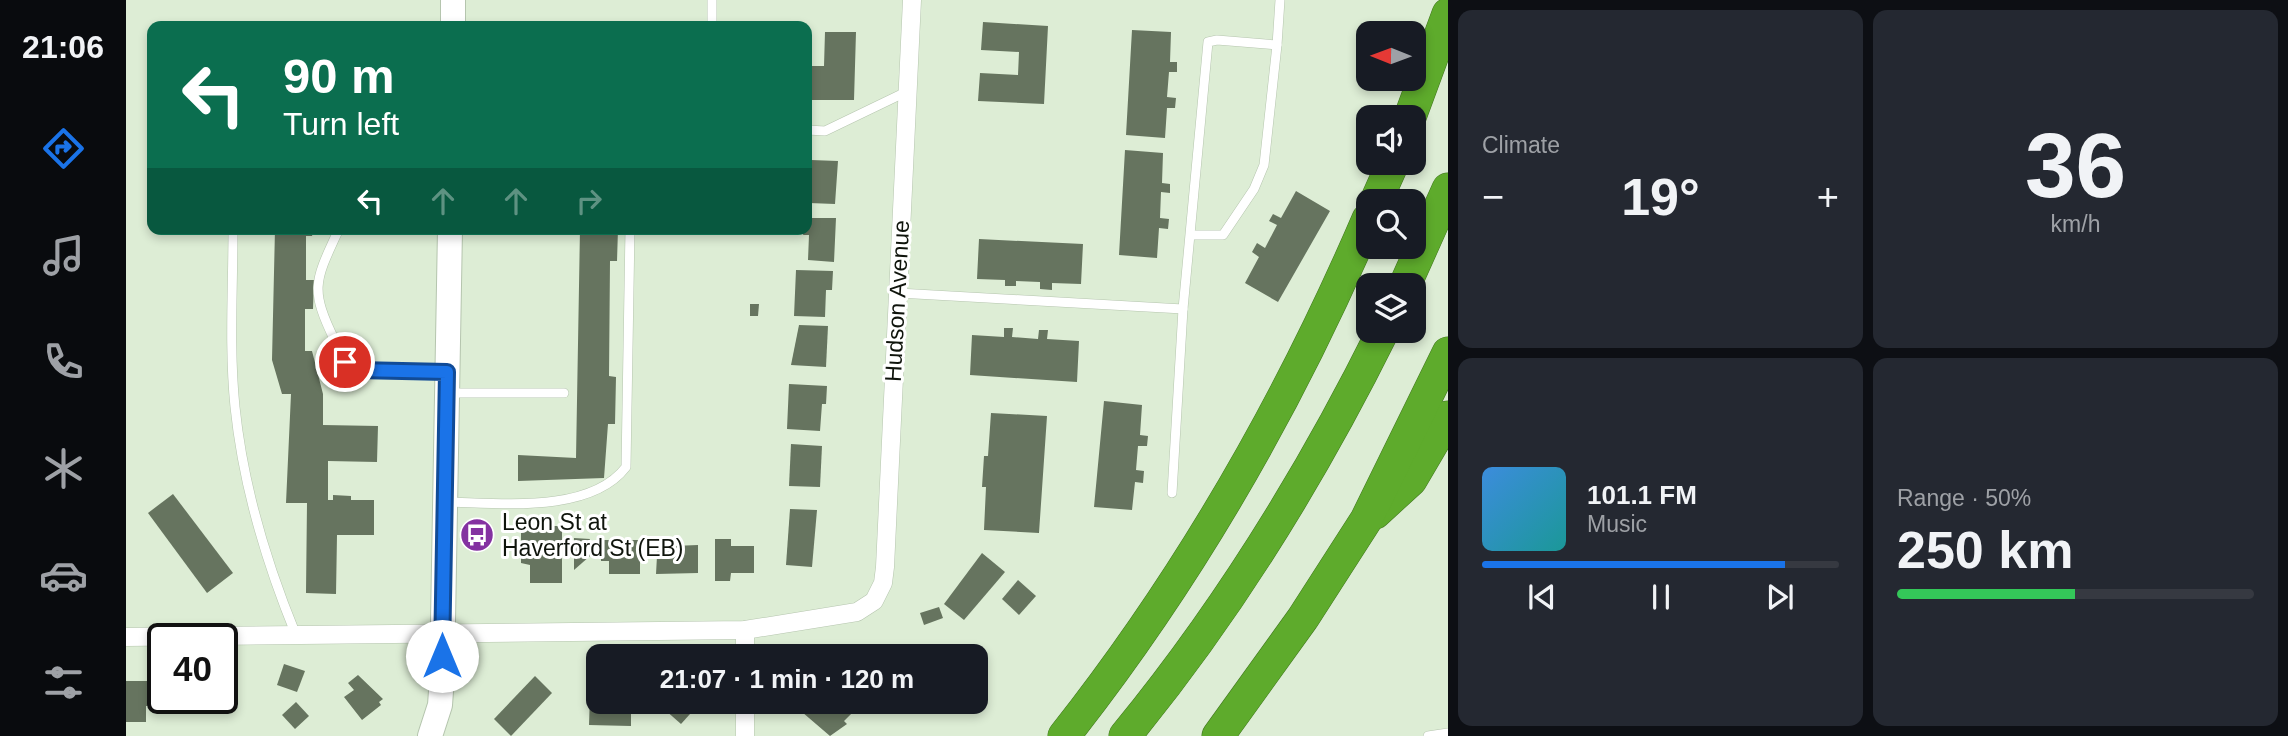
<!DOCTYPE html>
<html lang="en">
<head>
<meta charset="utf-8">
<style>
  body { margin:0; font-family:Helvetica,sans-serif; background:#242831; color:#f1f3f6; height:100vh; display:flex; flex-direction:column; font-size:26px; white-space:nowrap }
  * { box-sizing:border-box; margin:0 }
  p { font-size:23px; color:#9ea1a6 }
  .icon { flex:none; width:38px; height:38px; fill:none; stroke:currentColor; stroke-width:2; stroke-linecap:round; stroke-linejoin:round }
  .map { position:relative; flex:1; overflow:hidden }
  .side { display:flex; flex-direction:column; gap:10px; padding:10px; background:#0d0f14; width:840px }
  .side>* { flex:none }
  .guide { position:absolute; left:21px; top:21px; width:665px; height:214px; border-radius:14px; box-shadow:0 4px 10px #0003; background:#0b6e4f; color:#fff; overflow:hidden }
  .needle { width:46px; rotate:271deg }
  .tools { position:absolute; left:1230px; top:21px; display:grid; gap:14px }
  .tools a { display:grid; place-items:center; width:70px; height:70px; border-radius:14px; background:#171b24; box-shadow:0 4px 10px #0003; font-size:35px }
  .speed { position:absolute; left:21px; top:623px; display:flex; gap:14px; font-size:35px; font-weight:700; text-align:center }
  .speed>* { display:grid; place-content:center; width:91px; height:91px; border-radius:50%; background:#171b24; box-shadow:0 4px 10px #0003; line-height:1 }
  .speed .limit { border:4px solid #111; border-radius:10px; background:#fff; color:#111 }
  .pin { position:absolute; display:grid; place-items:center; width:60px; height:60px; color:#fff; margin:-30px; border:4px solid #fff; border-radius:50%; box-shadow:0 2px 7px #0007 }
  .me { position:absolute; width:77px; margin:-38px; rotate:0deg; stroke-linejoin:round; filter:drop-shadow(0 0 5px #0008) }
  .turn { display:flex; align-items:center; gap:24px; height:147px; padding:0 21px; font-size:32px }
  .turn .icon { width:91px; height:91px; stroke-width:2.5 }
  .turn b { display:block; font-size:49px; line-height:60px }
  .lanes { display:flex; align-items:center; height:66px; padding:0 21px; background:#0003; justify-content:center; gap:35px; direction:ltr }
  .lanes .off { opacity:.35 }
  .big { font-size:52px; font-weight:700; line-height:1.1 }
  .side .widget { flex:1; display:flex; flex-direction:column; justify-content:center; gap:10px; min-width:0; padding:0 24px; border-radius:14px; background:#242831 }
  .side .dial { align-items:center; gap:0 }
  .dial b { font-size:91px; line-height:1 }
  .song { display:flex; align-items:center; gap:21px }
  .cover { width:84px; height:84px; border-radius:10px; background:linear-gradient(135deg,hsl(210 70% 55%),hsl(180 70% 35%)) }
  .played { height:7px; border-radius:4px; background:linear-gradient(90deg,#1a73e8 85%,#363941 85%) }
  .keys { display:flex; justify-content:space-around; direction:ltr }
  .heat { display:flex; justify-content:space-between; align-items:center; font-size:38px; direction:ltr }
  .charge { height:10px; border-radius:5px; background:linear-gradient(90deg,#34c759 50%,#363941 0) }
  .side .tiles { flex:1; display:grid; gap:10px; grid-template-columns:repeat(2,1fr) }
  .trip { position:absolute; left:460px; top:644px; width:402px; height:70px; border-radius:14px; background:#171b24; box-shadow:0 4px 10px #0003; font-weight:700; line-height:70px; text-align:center }
  main { display:flex; flex:1; min-height:0 }
  .dock { display:flex; flex-direction:column; width:126px; justify-content:space-around; align-items:center; background:#090b0e; color:#9ea1a6 }
  .dock .icon { width:49px; height:49px }
  .dock .current { color:#1a73e8 }
  .dock b { font-size:32px; color:#f1f3f6 }
  .map>svg:first-child { display:block }
  .building { fill:#66745f }
  .lines { fill:none; stroke-linecap:round; stroke-linejoin:round }
  .lane-casing { stroke:#b5c5ae; stroke-width:10 }
  .street-casing { stroke:#b5c5ae; stroke-width:19 }
  .secondary-casing { stroke:#b5c5ae; stroke-width:26 }
  .highway-casing { stroke:#427621; stroke-width:33 }
  .lane { stroke:#fff; stroke-width:9 }
  .street { stroke:#fff; stroke-width:18 }
  .secondary { stroke:#fff; stroke-width:24 }
  .highway { stroke:#5eab2c; stroke-width:32 }
  .route-casing { stroke:#114b97; stroke-width:18 }
  .route { stroke:#1a73e8; stroke-width:12 }
  .labels { text-anchor:middle; dominant-baseline:central; stroke-width:6; stroke-linejoin:round; paint-order:stroke }
  .street-label { font-size:23px; fill:#0f140c; stroke:#fff }
  .poi-label { font-size:23px; fill:#0f140c; stroke:#fff; text-anchor:start }
</style>
</head>
<body>
<main>
<nav class="dock">
<b>21:06</b>
<svg class="icon current" aria-label="directions" viewBox="0 0 24 24"><path d="M12 3l9 9-9 9-9-9zM9 14v-3h6M13 9l2 2-2 2"/></svg>
<svg class="icon" aria-label="music" viewBox="0 0 24 24"><path d="M9 18V5l10-2v13"/><circle cx="6" cy="18" r="3"/><circle cx="16" cy="16" r="3"/></svg>
<svg class="icon" aria-label="phone" viewBox="0 0 24 24"><path d="M5 4h4l2 5-3 2q2 4 5 5l2-3 5 2v4C11 20 4 13 5 4z"/></svg>
<svg class="icon" aria-label="climate" viewBox="0 0 24 24"><path d="M12 3v18M4 7l16 10M4 17L20 7"/></svg>
<svg class="icon" aria-label="car" viewBox="0 0 24 24"><path d="M5 17H2v-5l4-1 3-4h7l3 4 3 1v5h-3M9 17h6M6 11h13"/><circle cx="7" cy="17" r="2"/><circle cx="17" cy="17" r="2"/></svg>
<svg class="icon" aria-label="filters" viewBox="0 0 24 24"><path d="M4 7h16M4 17h16"/><circle cx="9" cy="7" r="2"/><circle cx="15" cy="17" r="2"/></svg>
</nav>
<div class="map">
<svg width="1322" height="736" viewBox="0 0 1322 736">
  <rect width="100%" height="100%" fill="#ddedd5"/>
  <!-- building -->
  <g class="building">
    <path d="M857 22 922 26 918 104 852 101 854 73 892 75 893 52 855 50Z"/>
    <path d="M1006 30 1045 32 1044 62H1051V72H1043L1041 97 1050 98 1049 108H1041L1039 138 1000 135Z"/>
    <path d="M699 32H730L728 100H681V66H698Z"/>
    <path d="M999 150 1037 153 1036 183 1044 184V193L1035 192 1034 218 1043 219 1042 229 1033 228 1031 258 993 255Z"/>
    <path d="M685 160 712 161 709 204 683 203 685 178 681 177V162Z"/>
    <path d="M1170 191 1204 211 1152 302 1119 283 1133 257 1126 252 1131 243 1139 248 1151 225 1143 221 1147 214 1155 218Z"/>
    <path d="M681 218H710L708 262 682 260 683 235H677Z"/>
    <path d="M149 229H188L186 236H180V280H188L187 309H179V351H186L197 394V425L252 426 251 462 202 461V500H207V495L225 496V500H248V535H211L210 594 180 593 181 503H160L165 394H156L146 360Z"/>
    <path d="M454 229H492L491 261H484L483 376 490 377 489 424H482L478 478 392 481V455L450 458Z"/>
    <path d="M853 239 957 244 955 284 926 283V290L914 289V282L890 281V286H879V280L851 279Z"/>
    <path d="M670 270 707 271 706 290H700L699 317 668 316Z"/>
    <path d="M624 304H633L632 316H624Z"/>
    <path d="M673 325 702 326 700 367 665 365Z"/>
    <path d="M878 328H887L886 337 912 339 913 330H922L921 339 953 341 951 382 844 375 846 335 878 337Z"/>
    <path d="M663 384 701 386 700 404H696L694 431 661 429Z"/>
    <path d="M978 401 1016 405 1014 435 1022 436 1021 446H1012L1010 470 1018 471 1017 483 1009 482 1006 510 968 507Z"/>
    <path d="M865 413 921 416 913 533 858 530 860 487H856L858 456H862Z"/>
    <path d="M665 444 696 446 694 487 663 486Z"/>
    <path d="M47 494 107 573 81 593 22 513Z"/>
    <path d="M664 509 691 510 686 567 660 565Z"/>
    <path d="M395 526H436V583H404V565L395 563Z"/>
    <path d="M448 538 464 539V556L448 570Z"/>
    <path d="M532 538H547V546L572 545V573L530 574Z"/>
    <path d="M589 539H605V546H628V573H605L604 581H589Z"/>
    <path d="M474 540H514V574H483V561H475Z"/>
    <path d="M856 553 879 572 838 620 818 604Z"/>
    <path d="M892 580 910 596 893 615 876 599Z"/>
    <path d="M813 607 817 618 798 625 794 613Z"/>
    <path d="M158 664 179 671 171 692 151 685Z"/>
    <path d="M96 675H103V682L110 681V709H79V698H96Z"/>
    <path d="M232 675 257 699 253 702 255 705 236 720 218 697 228 690 222 683Z"/>
    <path d="M409 676 426 693 385 736 368 719Z"/>
    <path d="M0 681H30L32 685V706H20V722H0Z"/>
    <path d="M464 695H472V702H505V726L463 725Z"/>
    <path d="M170 702 183 716 169 729 156 715Z"/>
    <path d="M530 702H570L573 704 555 724Z"/>
    <path d="M682 702H716L727 712 718 721 721 724 704 736 676 712Z"/>
  </g>
  <g class="lines">
    <!-- lane casing -->
    <g class="lane-casing">
      <g id="lane">
        <path d="M586 0V26"/>
        <path d="M681 130 699 131 782 91"/>
        <path d="M107 229C107 288 103 348 109 407 117 485 140 562 170 635"/>
        <path d="M213 229C189 281 183 288 209 341 214 352 219 367 232 370 250 376 298 371 319 372"/>
        <path d="M1066 235H1097L1128 189 1138 165 1151 45"/>
        <path d="M772 293 1057 309 1082 42 1091 40 1151 45 1154 0"/>
        <path d="M322 393H438"/>
        <path d="M1046 493 1057 309"/>
        <path d="M320 502C373 503 464 514 500 467L504 229"/>
        <path d="M1302 736 1322 733"/>
      </g>
    </g>
    <!-- street casing -->
    <g class="street-casing">
      <g id="street">
        <path d="M619 630V656"/>
        <path d="M0 637 619 630 731 612 748 601 757 583 759 567 786 0"/>
        <path d="M619 736V702"/>
      </g>
    </g>
    <!-- secondary casing -->
    <g class="secondary-casing">
      <g id="secondary">
        <path d="M327 26V0"/>
        <path d="M304 736 314 705 316 677 324 229"/>
      </g>
    </g>
    <!-- highway casing -->
    <g class="highway-casing">
      <g id="highway">
        <path d="M1284 117 1322 14"/>
        <path d="M1250 201 1267 163"/>
        <path d="M1279 285 1322 189"/>
        <path d="M1249 513 1285 480 1322 417"/>
        <path d="M938 736C1062 579 1163 403 1242 219"/>
        <path d="M999 736C1101 612 1186 474 1257 331"/>
        <path d="M1092 736 1177 618 1240 520 1322 353"/>
      </g>
    </g>
    <!-- lane -->
    <use href="#lane" class="lane"/>
    <!-- street -->
    <use href="#street" class="street"/>
    <!-- secondary -->
    <use href="#secondary" class="secondary"/>
    <!-- highway -->
    <use href="#highway" class="highway"/>
  </g>
  <g class="lines">
    <!-- route casing -->
    <g class="route-casing">
      <path id="route" d="M219 362 231 370 321 372 316 656"/>
    </g>
    <!-- route -->
    <use href="#route" class="route"/>
  </g>
  <!-- icons -->
  <defs>
    <g id="bus-disc" transform="scale(1.75)"><circle r="9.5" fill="#8432a1" stroke="#fff"/><path d="M-5-6H5V4H4V6H2V4H-2V6H-4V4H-5ZM-3.5-4V0h7V-4ZM-3.5 1.2v1.5H-2V1.2ZM2 1.2v1.5H3.5V1.2Z" fill="#fff"/></g>
  </defs>
  <g fill-rule="evenodd">
    <use href="#bus-disc" x="351" y="535"/>
  </g>
  <g class="labels">
    <!-- street labels -->
    <g class="street-label">
      <text transform="translate(771 301) rotate(-87)">Hudson Avenue</text>
    </g>
    <!-- poi labels -->
    <g class="poi-label">
      <text x="376" y="522">Leon St at<tspan x="376" dy="26">Haverford St (EB)</tspan></text>
    </g>
  </g>
</svg>
<div class="tools">
<a><svg class="needle" viewBox="-14 -14 28 28"><path d="M0-13l5 13h-10z" fill="#e53935"/><path d="M0 13l5-13h-10z" fill="#9ea1a6"/></svg></a>
<a><svg class="icon" aria-label="sound" viewBox="0 0 24 24"><path d="M4 9h4l5-4v14l-5-4H4zM17 9q2 3 0 6"/></svg></a>
<a><svg class="icon" aria-label="search" viewBox="0 0 24 24"><circle cx="10" cy="10" r="6"/><path d="M15 15l6 6"/></svg></a>
<a><svg class="icon" aria-label="layers" viewBox="0 0 24 24"><path d="M12 4l9 5-9 5-9-5zM3 14l9 5 9-5"/></svg></a>
</div>
<div class="speed"><div class="limit">40</div></div>
<div class="pin" style="left:219px;top:362px;background:#d93025"><svg class="icon" aria-label="arrive" viewBox="0 0 24 24"><path d="M6 21V4h12l-3 4 3 4H6"/></svg></div>
<svg class="me" style="left:316px;top:656px" viewBox="-20 -20 40 40"><circle r="19" fill="#fff"/><path d="M0-13L10 11 0 6-10 11z" fill="#1a73e8"/></svg>
<div class="trip">21:07 · 1 min · 120 m</div>
<div class="guide">
<div class="turn"><svg class="icon" aria-label="left" viewBox="0 0 24 24"><path d="M17 20v-9H6M10 6l-5 5 5 5"/></svg><div><b>90 m</b>Turn left</div></div>
<div class="lanes"><svg class="icon" aria-label="left" viewBox="0 0 24 24"><path d="M17 20v-9H6M10 6l-5 5 5 5"/></svg><svg class="icon off" aria-label="ahead" viewBox="0 0 24 24"><path d="M12 20V5M6 11l6-6 6 6"/></svg><svg class="icon off" aria-label="ahead" viewBox="0 0 24 24"><path d="M12 20V5M6 11l6-6 6 6"/></svg><svg class="icon off" aria-label="right" viewBox="0 0 24 24"><path d="M7 20v-9h11M14 6l5 5-5 5"/></svg></div>
</div>
</div>
<section class="side">
<div class="tiles">
<div class="widget"><p>Climate</p>
<div class="heat"><a>−</a><b class="big">19°</b><a>+</a></div>
</div>
<div class="widget dial"><b>36</b><p>km/h</p></div>
<div class="widget">
<div class="song"><i class="cover"></i><div><b>101.1 FM</b><p>Music</p></div></div>
<div class="played"></div>
<div class="keys"><svg class="icon" aria-label="previous" viewBox="0 0 24 24"><path d="M18 5L8 12l10 7zM5 5v14"/></svg><svg class="icon" aria-label="pause" viewBox="0 0 24 24"><path d="M8 5v14M16 5v14"/></svg><svg class="icon" aria-label="next" viewBox="0 0 24 24"><path d="M6 5l10 7-10 7zM19 5v14"/></svg></div>
</div>
<div class="widget"><p>Range · 50%</p><b class="big">250 km</b><div class="charge"></div></div>
</div>
</section>
</main>
</body>
</html>
